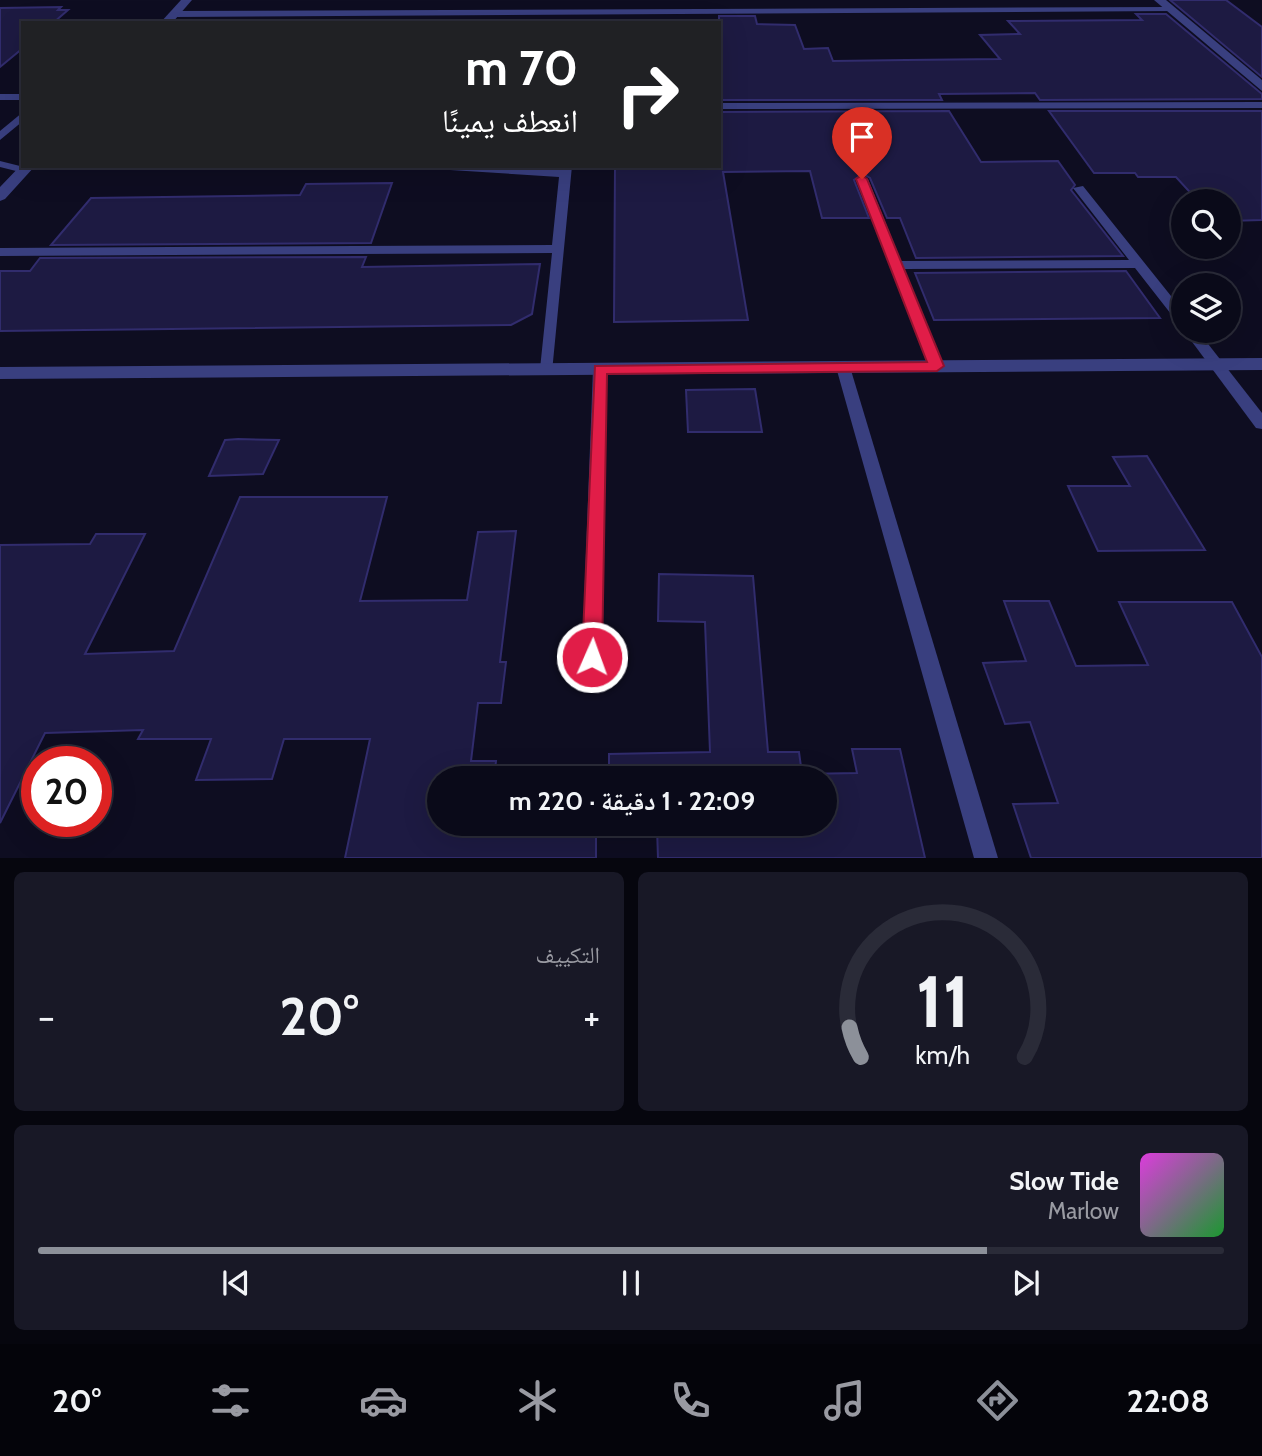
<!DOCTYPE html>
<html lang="ar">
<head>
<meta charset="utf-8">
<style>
  body { margin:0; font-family:Cabin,"Noto Naskh Arabic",sans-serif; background:#181826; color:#f1f3f6; direction:rtl; height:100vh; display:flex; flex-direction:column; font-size:26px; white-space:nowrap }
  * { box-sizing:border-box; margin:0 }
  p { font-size:23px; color:#999aa2 }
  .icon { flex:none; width:38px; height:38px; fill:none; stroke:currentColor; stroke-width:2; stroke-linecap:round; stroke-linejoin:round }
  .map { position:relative; height:858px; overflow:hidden; direction:ltr }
  .details { display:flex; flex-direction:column; gap:14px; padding:14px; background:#06060e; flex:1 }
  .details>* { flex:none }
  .hud { position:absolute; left:21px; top:21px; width:700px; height:147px; border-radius:0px; box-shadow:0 7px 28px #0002,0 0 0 2px #2a2b38; direction:rtl; background:#202124; color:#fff; overflow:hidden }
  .tools { position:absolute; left:1171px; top:189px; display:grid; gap:14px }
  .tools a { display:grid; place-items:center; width:70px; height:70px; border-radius:50%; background:#0a0a19; box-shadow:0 7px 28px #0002,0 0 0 2px #2a2b38; font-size:35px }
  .speed { position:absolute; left:21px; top:746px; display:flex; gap:14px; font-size:35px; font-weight:700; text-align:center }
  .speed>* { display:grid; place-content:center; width:91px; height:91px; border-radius:50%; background:#0a0a19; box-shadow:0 7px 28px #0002,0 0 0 2px #2a2b38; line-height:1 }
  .speed .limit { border:10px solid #d22; background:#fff; color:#111 }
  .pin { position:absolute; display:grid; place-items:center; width:60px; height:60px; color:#fff; margin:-72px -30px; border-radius:50% 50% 50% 0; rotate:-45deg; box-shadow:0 0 7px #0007 }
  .pin .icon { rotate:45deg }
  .me { position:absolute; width:77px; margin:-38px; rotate:2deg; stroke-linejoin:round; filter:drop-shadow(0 0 5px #0008) }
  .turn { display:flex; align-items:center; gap:24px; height:147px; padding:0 28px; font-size:32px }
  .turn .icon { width:91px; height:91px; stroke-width:2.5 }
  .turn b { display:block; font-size:49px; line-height:60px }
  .big { font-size:52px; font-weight:700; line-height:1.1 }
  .details .card { flex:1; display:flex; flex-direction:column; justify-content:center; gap:10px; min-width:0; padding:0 24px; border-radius:10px; background:#181826 }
  .details .dial { align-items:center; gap:0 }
  .dial svg { height:182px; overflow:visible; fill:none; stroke:#2a2b38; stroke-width:7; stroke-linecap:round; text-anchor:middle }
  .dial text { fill:#f1f3f6; stroke:none }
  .song { display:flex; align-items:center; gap:21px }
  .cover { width:84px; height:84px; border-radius:10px; background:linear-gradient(135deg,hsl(300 70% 55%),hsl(130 70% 35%)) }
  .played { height:7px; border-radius:4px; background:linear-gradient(90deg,#8c9099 80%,#2a2b38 80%) }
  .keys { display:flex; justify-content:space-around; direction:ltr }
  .heat { display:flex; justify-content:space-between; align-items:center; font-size:38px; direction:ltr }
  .details .tiles { flex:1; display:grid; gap:14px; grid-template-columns:1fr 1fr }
  .card:last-child { grid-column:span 2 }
  .trip { position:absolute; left:427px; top:766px; width:410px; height:70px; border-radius:35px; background:#0a0a19; box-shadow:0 7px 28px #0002,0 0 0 2px #2a2b38; font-weight:700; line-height:70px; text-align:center; direction:rtl }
  .tabs { display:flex; height:112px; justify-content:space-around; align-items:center; background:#04040a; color:#999aa2 }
  .tabs .icon { width:49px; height:49px }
  .tabs .selected { color:#8c9099 }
  .tabs b { font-size:32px; color:#f1f3f6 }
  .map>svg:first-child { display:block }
  .building { fill:#1d1a42; stroke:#312c6d; stroke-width:2; fill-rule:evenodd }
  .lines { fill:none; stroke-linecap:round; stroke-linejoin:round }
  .lane { fill:#393f7f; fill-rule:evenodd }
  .street { fill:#393f7f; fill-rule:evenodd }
  .route { fill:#e11d48; stroke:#92132f; stroke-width:2 }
</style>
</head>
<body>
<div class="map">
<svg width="1262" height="858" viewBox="0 0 1262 858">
  <rect width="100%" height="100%" fill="#0e0d21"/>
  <!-- building -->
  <g class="building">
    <path d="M1170 0H1226L1262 27V77Z"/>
    <path d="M61 7 58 10H68L53 23H23V48L0 67V8Z"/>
    <path d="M1136 14H1166L1262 94V99L1040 100 1035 93 939 94 942 100H719V16H755L757 24 795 25 804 49 828 48 833 61 906 60 1000 59 980 35 1020 34 1008 21 1142 20Z"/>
    <path d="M949 111 981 162 1058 161 1075 185 1071 190 1123 256 916 258 900 218H887L870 178 863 174 854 180 869 218H822L810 171 723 172 748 320 614 322 615 166H719V112Z"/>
    <path d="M1049 111H1262V220L1228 221V201H1198L1176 177H1138L1135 173H1094Z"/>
    <path d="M392 183 371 243 51 245 91 198 300 195 306 184Z"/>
    <path d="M366 257 362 267 540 264 532 314 511 325 0 331V271H30L40 258Z"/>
    <path d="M1126 271 1160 318 934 320 915 273Z"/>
    <path d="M755 389 762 432H688L686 390Z"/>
    <path d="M225 440 238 439 279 440 263 474 209 476Z"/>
    <path d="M1147 456 1205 550 1098 551 1068 486H1130L1113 457Z"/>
    <path d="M240 497H387L360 601 467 600 478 532 516 531 500 662H506L501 703H478L471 761H496L495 770 609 768V754L710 752 705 622 658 621 659 574 753 576 768 752H799L802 774 857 773 852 749H900L925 858H658L657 828H596V858H345L370 739H284L272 779 196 780 211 739H138L143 730 45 733 0 823V545L90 544 96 534H145L85 654 174 651ZM439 779H824V824H439Z"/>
    <path d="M1004 601H1049L1076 666 1148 665 1119 602H1232L1262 657V858H1031L1013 804 1058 803 1030 722 1005 724 983 663 1026 661Z"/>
  </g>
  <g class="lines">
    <!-- lane -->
    <g class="lane">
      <path d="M1170 7H1173V11L174 17 170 14 174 11Z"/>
      <rect x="0" y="94" width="23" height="6"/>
      <path d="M1262 102V108L719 109V103Z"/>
      <path d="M23 112V121L0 140V131Z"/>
      <path d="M0 161 28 168 30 170 24 173 0 167Z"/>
      <path d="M429 166H493L560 170V166H572L552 372 547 374 540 369 552 253 0 256V248L552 245 559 177 434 169Z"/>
      <path d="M862 176 868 179 901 261 1129 260 1073 188 1083 186 1183 311V324L1178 323 1135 268 904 269 944 366 942 369H932L856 179Z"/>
      <path d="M1184 331H1198L1262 413V429L1256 428Z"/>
      <path d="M843 362 850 367 998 858H974L836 367Z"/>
      <path d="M600 364 607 369 602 657 599 663 592 666 585 663 582 657 593 369Z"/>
    </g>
    <!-- street -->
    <g class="street">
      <path d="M181 0H192L172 23H160Z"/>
      <path d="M1154 0H1166L1262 80V91Z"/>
      <path d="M23 163V166H35L5 199 0 201V187Z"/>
      <path d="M1262 358V370L0 379V367Z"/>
    </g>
  </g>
  <!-- route -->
  <path class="route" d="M862 175 867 179 944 366 937 371 607 374 602 657 599 663 592 666 585 663 582 657 595 366 927 362 856 179Z"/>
</svg>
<div class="tools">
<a><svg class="icon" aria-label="search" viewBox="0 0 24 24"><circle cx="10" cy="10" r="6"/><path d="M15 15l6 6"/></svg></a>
<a><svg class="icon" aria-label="layers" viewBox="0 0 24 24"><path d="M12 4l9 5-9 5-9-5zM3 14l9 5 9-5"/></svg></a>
</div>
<div class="speed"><div class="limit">20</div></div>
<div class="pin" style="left:862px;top:179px;background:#d93025"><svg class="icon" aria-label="arrive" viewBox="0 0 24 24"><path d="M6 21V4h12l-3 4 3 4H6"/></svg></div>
<svg class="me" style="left:592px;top:657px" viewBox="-20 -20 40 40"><circle r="17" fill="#e11d48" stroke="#fff" stroke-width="3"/><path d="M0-11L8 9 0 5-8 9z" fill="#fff"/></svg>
<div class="trip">22:09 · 1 دقيقة · 220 m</div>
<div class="hud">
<div class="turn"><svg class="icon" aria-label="right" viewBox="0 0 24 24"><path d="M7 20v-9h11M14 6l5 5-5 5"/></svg><div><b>70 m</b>انعطف يمينًا</div></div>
</div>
</div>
<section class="details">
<div class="tiles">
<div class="card dial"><svg viewBox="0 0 100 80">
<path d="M14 69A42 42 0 1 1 86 69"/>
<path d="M14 69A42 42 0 0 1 9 56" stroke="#8c9099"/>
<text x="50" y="56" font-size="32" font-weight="700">11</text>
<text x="50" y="72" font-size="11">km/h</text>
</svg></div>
<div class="card"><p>التكييف</p>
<div class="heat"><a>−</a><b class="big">20°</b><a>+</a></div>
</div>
<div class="card">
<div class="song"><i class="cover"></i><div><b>Slow Tide</b><p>Marlow</p></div></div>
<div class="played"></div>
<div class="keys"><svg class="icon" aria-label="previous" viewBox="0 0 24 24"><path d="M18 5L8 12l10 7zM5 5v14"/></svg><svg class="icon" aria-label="pause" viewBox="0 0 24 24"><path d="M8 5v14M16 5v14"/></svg><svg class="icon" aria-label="next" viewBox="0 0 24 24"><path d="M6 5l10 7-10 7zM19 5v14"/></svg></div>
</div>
</div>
</section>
<nav class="tabs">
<b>22:08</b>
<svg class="icon selected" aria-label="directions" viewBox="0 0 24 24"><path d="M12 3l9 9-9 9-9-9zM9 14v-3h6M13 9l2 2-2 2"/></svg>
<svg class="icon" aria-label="music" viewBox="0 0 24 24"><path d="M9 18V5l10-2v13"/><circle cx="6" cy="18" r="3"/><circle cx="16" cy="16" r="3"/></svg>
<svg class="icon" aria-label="phone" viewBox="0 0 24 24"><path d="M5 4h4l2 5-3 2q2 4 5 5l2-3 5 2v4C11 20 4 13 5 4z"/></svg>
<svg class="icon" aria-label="climate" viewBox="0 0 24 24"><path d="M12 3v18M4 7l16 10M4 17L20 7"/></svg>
<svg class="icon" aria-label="car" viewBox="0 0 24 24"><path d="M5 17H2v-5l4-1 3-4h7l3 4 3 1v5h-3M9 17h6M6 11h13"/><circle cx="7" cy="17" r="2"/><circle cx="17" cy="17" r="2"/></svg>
<svg class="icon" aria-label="filters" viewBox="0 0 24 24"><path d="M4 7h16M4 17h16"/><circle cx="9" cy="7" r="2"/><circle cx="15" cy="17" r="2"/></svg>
<b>20°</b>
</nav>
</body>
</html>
